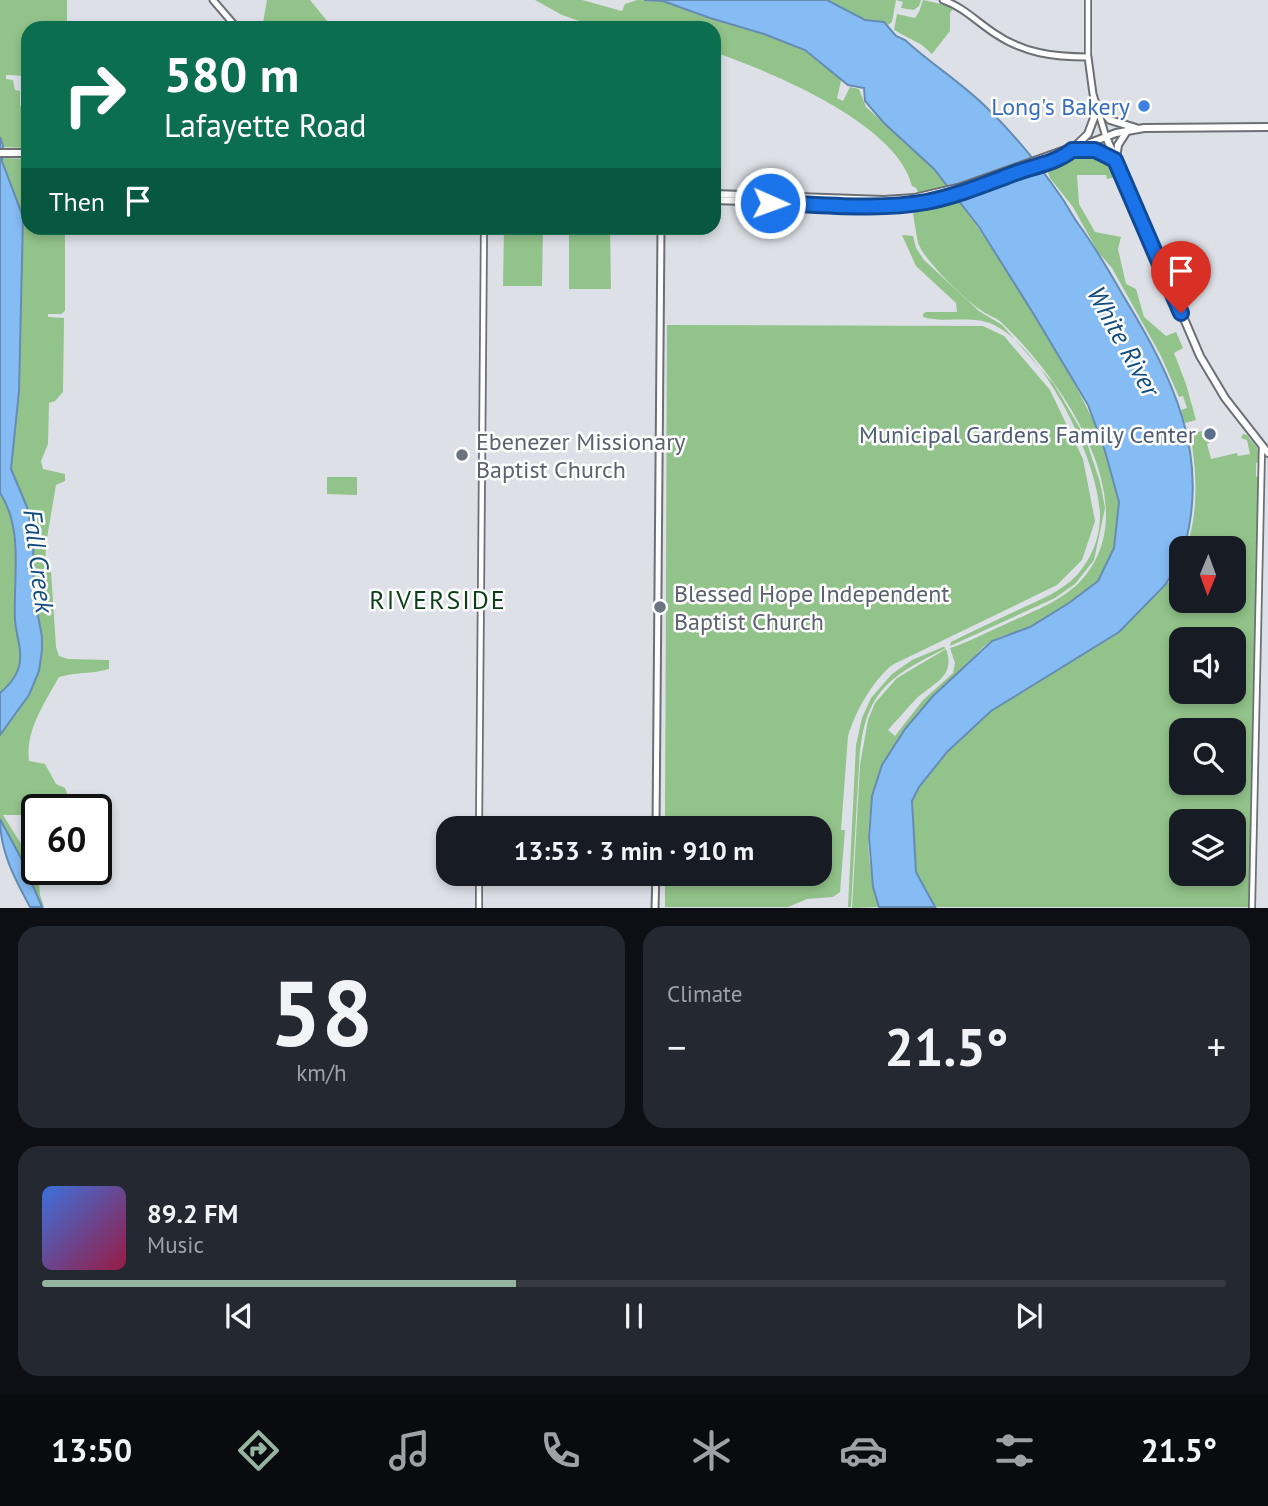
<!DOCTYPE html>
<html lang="en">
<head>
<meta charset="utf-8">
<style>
  body { margin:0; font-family:"PT Sans",sans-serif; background:#242831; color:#f1f3f6; height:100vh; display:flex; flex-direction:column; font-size:26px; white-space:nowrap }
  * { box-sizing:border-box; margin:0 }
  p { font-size:23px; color:#9ea1a6 }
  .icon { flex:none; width:38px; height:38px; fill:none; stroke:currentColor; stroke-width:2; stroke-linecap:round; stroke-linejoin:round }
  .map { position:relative; height:908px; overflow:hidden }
  .sheet { display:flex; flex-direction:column; gap:18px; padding:18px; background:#0d0f14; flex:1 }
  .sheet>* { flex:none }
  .hud { position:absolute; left:21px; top:21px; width:700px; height:214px; border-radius:21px; box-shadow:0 4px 10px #0003; background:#0b6e4f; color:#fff; overflow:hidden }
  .needle { width:46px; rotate:181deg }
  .controls { position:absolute; left:1169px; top:536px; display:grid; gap:14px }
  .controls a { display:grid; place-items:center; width:77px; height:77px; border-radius:14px; background:#171b24; box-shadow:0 4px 10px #0003; font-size:35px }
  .speed { position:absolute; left:21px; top:794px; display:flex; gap:14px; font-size:35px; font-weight:700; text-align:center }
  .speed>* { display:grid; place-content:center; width:91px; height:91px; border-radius:50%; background:#171b24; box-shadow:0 4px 10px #0003; line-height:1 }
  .speed .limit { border:4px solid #111; border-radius:10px; background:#fff; color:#111 }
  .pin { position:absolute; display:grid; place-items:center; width:60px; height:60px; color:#fff; margin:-72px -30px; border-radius:50% 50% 50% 0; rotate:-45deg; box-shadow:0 0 7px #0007 }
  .pin .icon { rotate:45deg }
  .me { position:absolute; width:77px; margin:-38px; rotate:92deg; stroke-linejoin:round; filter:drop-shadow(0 0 5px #0008) }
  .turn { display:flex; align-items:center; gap:24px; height:147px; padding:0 28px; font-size:32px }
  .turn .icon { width:91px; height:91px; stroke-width:2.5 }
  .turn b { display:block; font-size:49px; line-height:60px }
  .then { display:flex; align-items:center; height:66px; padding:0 28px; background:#0003; gap:14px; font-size:26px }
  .big { font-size:52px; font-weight:700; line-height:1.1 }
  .sheet .widget { flex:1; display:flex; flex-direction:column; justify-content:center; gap:10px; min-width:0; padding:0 24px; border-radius:21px; background:#242831 }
  .sheet .dial { align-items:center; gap:0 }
  .dial b { font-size:91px; line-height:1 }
  .song { display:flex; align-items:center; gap:21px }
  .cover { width:84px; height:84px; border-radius:10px; background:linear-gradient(135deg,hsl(220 70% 55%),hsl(340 70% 35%)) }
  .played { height:7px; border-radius:4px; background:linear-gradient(90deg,#95b5a0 40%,#363941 40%) }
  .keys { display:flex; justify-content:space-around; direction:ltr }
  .heat { display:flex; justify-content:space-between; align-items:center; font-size:38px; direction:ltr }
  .sheet .tiles { flex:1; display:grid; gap:18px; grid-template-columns:1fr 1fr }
  .widget:last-child { grid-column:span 2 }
  .trip { position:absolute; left:436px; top:816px; width:396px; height:70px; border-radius:21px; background:#171b24; box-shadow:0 4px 10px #0003; font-weight:700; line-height:70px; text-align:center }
  .tabs { display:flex; height:112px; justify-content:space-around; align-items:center; background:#090b0e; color:#9ea1a6 }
  .tabs .icon { width:49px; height:49px }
  .tabs .current { color:#95b5a0 }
  .tabs b { font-size:32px; color:#f1f3f6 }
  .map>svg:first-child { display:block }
  .green { fill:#92c38a; fill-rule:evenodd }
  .water { fill:#85bcf4; stroke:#668cb4; stroke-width:2 }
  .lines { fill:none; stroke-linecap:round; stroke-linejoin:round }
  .tertiary-casing { stroke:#6c6f75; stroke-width:8 }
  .secondary-casing { stroke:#6c6f75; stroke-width:9 }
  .primary-casing { stroke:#6c6f75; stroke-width:10 }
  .tertiary { stroke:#fff; stroke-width:4.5 }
  .secondary { stroke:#fff; stroke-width:5 }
  .primary { stroke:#fff; stroke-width:6 }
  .route-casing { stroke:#114b97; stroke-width:18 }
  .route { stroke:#1a73e8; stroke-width:12 }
  .shop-dot { fill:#3f7fe0; stroke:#fff; stroke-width:2.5 }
  .service-dot { fill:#5c6f8a; stroke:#fff; stroke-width:2.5 }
  .worship-dot { fill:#6b7280; stroke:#fff; stroke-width:2.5 }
  .labels { text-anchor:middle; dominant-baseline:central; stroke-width:5; stroke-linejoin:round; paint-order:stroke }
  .shop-label { font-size:24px; fill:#366cbe; stroke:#fff; text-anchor:end }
  .service-label { font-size:24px; fill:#4e5e75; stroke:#fff; text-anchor:end }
  .worship-label { font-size:24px; fill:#5b616d; stroke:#fff; text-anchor:start }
  .water-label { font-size:26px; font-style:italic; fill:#114c7f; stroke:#fff }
  .neighbourhood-label { font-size:26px; letter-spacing:2px; fill:#0c3e1a; stroke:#fff }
</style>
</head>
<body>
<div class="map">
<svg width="1268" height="908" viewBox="0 0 1268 908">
  <rect width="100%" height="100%" fill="#dde0e7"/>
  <!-- green -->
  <g class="green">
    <path d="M0 0H67V28H28V76L6 75V79L13 80 15 90 20 91V105L28 119V148L0 147Z"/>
    <path d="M267 0H310L328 22 321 28H262Z"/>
    <path d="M535 0H582L622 11 625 4 637 0 663 1 710 18 764 34 805 50 839 76 841 81 837 98 843 101 850 87 859 89 866 107 934 169 948 187 919 194 916 188 912 186C897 123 771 72 714 52V28H600L562 15Z"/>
    <path d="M827 0H921L919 6 914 10 901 8 903 2 896 0 892 22 888 25 884 22 865 20Z"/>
    <path d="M923 0 954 7 950 13V31L932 54 922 45 894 30 897 14 915 18 919 12Z"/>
    <path d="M1087 152C1103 153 1108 164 1115 177L1107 179 1106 175H1077L1079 204 1095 232 1121 237 1118 249 1126 284 1136 289 1144 317 1166 336 1176 332 1183 348 1174 353 1186 384 1196 420 1185 423 1181 410 1187 408 1183 396 1179 397 1161 356 1112 268 1098 252 1073 207 1050 178 1046 167Z"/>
    <path d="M2 158 28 159V228H65V311L61 314H48V317L64 318 63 392 55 401 49 403 48 444 41 461 43 469 65 474V481L56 485 46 544 45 571 51 572 56 647 59 656 68 659 109 660V669C92 674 76 672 59 677 45 702 25 731 29 761L45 764 56 784 65 788 72 807 90 808V810H37V815H3L23 847 29 863 38 872 40 895 44 907H42L22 860 0 819V735L18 712 42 637 34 595 33 536 27 507 11 469 19 391 23 217Z"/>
    <path d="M956 198C988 239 1014 283 1041 326 1073 381 1108 436 1119 500 1122 521 1112 563 1099 581 1089 594 1044 621 1028 628 1017 632 1004 634 993 640 979 648 967 666 955 677 881 744 850 807 879 907L852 908 860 765 868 720 875 703 897 678 946 649C956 676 934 683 918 697 908 707 898 719 888 730L895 736 923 700 953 673 955 663 950 648C967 643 983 634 999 627 1028 613 1064 602 1085 576 1146 501 1060 378 1004 325 998 318 989 316 982 311 962 297 936 271 922 251L918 243 913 214 919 208Z"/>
    <path d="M504 228H543L542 286H503Z"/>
    <path d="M569 228H610L611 289H569Z"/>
    <path d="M902 235 913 236 916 248 924 260 979 311 1002 325 1054 384 1085 437 1100 482 1105 508 1094 560 1075 584 1055 598 950 646 951 642C973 631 996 620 1018 610 1039 600 1061 592 1077 575 1091 559 1100 538 1100 517 1100 462 1045 352 996 326 974 314 947 324 923 317V314L926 312H957L956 303 916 266Z"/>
    <path d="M667 325 983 326 1004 336 1050 390 1083 459 1095 521 1082 560 1057 585 892 665C872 682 856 710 848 736L841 830H845L840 892 833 897 807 899 788 907H665V873H819V828H665Z"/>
    <path d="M1202 431 1204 438 1211 436 1212 441 1207 444 1211 459 1237 453 1238 456 1250 454 1247 440 1241 438 1243 434 1247 435 1258 449 1260 462 1256 463V476L1259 479 1257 597 1255 604 1250 907H935L916 872 912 801 919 787 947 752 991 711 1119 632 1171 580 1181 562V600H1234V548H1186C1199 513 1197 470 1190 434ZM1181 639H1234V691H1181ZM1181 730H1234V782H1181ZM1181 821H1234V873H1181Z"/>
    <path d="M327 477H357V495L327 494Z"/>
    <path d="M0 493C24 529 13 579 15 620 16 636 23 650 19 667 16 679 9 685 0 693V698Z"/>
    <path d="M943 647 946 648C921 661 896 672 879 694 857 724 860 764 857 799 855 835 853 871 851 907H848L856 745 862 718 871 698 892 674 912 660Z"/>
  </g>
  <!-- water -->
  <g class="water">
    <path d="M644 0H827L865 20 884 22 896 36 905 40C931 64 962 83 987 108 1015 135 1040 166 1062 198 1068 207 1073 217 1079 225 1096 248 1110 273 1124 297 1172 376 1211 454 1184 548H1181L1179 561 1166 584 1119 632 991 711 947 752 919 787 912 801 916 872 935 907H879L873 887 869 837 872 796 882 765 905 729 933 696 992 641 1030 627 1069 603 1098 581 1114 548 1119 502 1105 451 1088 405 1033 313 979 227 934 169 884 123 865 101 864 88 848 85 805 50 764 34 710 18 663 1Z"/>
    <path d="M0 137 3 146 2 161 23 217 19 391 11 469 27 507 33 536 34 595 42 637V650L39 671 29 695 0 735V693C9 685 15 679 19 667 23 650 16 636 15 620 13 579 24 529 0 493Z"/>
    <path d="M0 819 22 860 42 907H30C15 879 0 852 0 819Z"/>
  </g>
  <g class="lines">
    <!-- tertiary casing -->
    <g class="tertiary-casing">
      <g id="tertiary">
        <path d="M1088 57V0"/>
        <path d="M479 828 484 228"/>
        <path d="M479 908V873"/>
        <path d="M1252 908 1262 447"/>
      </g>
    </g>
    <!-- secondary casing -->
    <g class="secondary-casing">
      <g id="secondary">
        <path d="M213 0 237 28"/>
        <path d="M943 0C963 7 976 21 994 33 1023 53 1053 57 1088 57L1093 94 1106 137"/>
        <path d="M656 828 661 228"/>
        <path d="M655 908 656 873"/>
      </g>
    </g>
    <!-- primary casing -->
    <g class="primary-casing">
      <g id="primary">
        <path d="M1095 103 1110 120 1136 128"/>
        <path d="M1106 137 1200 356 1225 398 1268 453"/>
        <path d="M1077 149 1095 150 1115 160"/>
        <path d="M0 153H28"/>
        <path d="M1116 158 1118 145 1127 131"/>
        <path d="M714 194 884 200 914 198 961 187 1065 150H1072L1116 133 1144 128 1268 127"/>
        <path d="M714 200 884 206 938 200 1067 154 1088 134 1097 110"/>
      </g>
    </g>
    <!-- tertiary -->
    <use href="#tertiary" class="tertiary"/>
    <!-- secondary -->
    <use href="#secondary" class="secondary"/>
    <!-- primary -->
    <use href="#primary" class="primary"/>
  </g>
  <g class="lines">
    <!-- route casing -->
    <g class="route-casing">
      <path id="route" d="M770 203C821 204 875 211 926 202 957 196 988 183 1018 172 1035 166 1058 162 1072 150H1095L1115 160 1181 313"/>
    </g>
    <!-- route -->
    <use href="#route" class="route"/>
  </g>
  <!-- markers -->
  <circle class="shop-dot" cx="1144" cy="106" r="7"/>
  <circle class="service-dot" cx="1210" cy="434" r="7"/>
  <g class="worship-dot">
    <circle cx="462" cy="455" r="7"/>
    <circle cx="660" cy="607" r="7"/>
  </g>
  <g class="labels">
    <!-- shop labels -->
    <g class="shop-label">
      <text x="1130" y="106">Long's Bakery</text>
    </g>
    <!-- service labels -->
    <g class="service-label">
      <text x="1196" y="434">Municipal Gardens Family Center</text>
    </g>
    <!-- worship labels -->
    <g class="worship-label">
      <text x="476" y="441">Ebenezer Missionary<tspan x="476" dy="28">Baptist Church</tspan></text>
      <text x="674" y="593">Blessed Hope Independent<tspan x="674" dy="28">Baptist Church</tspan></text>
    </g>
    <!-- water labels -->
    <g class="water-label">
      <text transform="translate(1124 341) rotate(61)">White River</text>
      <text transform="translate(39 561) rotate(83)">Fall Creek</text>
    </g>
    <!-- neighbourhood labels -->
    <g class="neighbourhood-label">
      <text x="438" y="599">RIVERSIDE</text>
    </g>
  </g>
</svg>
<div class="controls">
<a><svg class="needle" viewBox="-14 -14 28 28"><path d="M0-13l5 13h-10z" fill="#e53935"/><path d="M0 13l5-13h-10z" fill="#9ea1a6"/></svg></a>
<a><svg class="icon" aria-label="sound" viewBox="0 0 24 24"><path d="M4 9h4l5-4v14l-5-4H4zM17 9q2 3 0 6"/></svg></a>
<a><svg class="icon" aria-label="search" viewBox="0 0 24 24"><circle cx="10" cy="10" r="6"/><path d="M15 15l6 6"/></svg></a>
<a><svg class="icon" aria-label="layers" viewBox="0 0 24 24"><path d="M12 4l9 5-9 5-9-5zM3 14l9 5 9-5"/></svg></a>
</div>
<div class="speed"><div class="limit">60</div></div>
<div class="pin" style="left:1181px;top:313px;background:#d93025"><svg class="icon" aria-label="arrive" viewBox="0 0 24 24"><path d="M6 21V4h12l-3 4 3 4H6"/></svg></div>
<svg class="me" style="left:770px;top:203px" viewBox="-20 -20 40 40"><circle r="17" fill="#1a73e8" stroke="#fff" stroke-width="3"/><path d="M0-11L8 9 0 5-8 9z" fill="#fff"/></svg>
<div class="trip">13:53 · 3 min · 910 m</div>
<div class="hud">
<div class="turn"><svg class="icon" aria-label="right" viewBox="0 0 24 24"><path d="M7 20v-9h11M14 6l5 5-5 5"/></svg><div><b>580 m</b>Lafayette Road</div></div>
<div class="then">Then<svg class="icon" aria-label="arrive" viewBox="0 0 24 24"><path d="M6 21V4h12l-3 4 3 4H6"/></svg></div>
</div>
</div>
<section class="sheet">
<div class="tiles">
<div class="widget dial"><b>58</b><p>km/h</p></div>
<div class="widget"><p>Climate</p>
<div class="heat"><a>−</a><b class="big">21.5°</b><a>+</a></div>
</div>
<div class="widget">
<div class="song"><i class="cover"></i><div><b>89.2 FM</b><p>Music</p></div></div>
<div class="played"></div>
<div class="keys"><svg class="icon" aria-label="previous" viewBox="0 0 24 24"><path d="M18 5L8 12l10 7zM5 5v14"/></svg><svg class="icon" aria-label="pause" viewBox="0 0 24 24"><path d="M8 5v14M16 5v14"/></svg><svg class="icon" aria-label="next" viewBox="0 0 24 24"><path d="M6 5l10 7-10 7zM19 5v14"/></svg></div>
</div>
</div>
</section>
<nav class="tabs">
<b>13:50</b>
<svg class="icon current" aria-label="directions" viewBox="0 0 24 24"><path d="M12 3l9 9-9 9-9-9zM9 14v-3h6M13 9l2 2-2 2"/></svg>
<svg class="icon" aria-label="music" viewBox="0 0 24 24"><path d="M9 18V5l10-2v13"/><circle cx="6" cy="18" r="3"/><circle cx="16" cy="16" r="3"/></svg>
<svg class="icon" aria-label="phone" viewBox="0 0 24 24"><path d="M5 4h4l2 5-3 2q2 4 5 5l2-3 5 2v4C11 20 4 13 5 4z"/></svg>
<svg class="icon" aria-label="climate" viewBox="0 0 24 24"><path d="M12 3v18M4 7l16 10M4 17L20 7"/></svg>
<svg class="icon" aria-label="car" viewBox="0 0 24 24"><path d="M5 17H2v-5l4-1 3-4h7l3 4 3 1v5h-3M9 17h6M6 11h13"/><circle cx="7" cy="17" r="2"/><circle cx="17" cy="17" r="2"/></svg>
<svg class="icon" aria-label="filters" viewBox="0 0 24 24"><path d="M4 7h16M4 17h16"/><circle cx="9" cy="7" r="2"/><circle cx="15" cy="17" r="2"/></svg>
<b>21.5°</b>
</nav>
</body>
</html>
